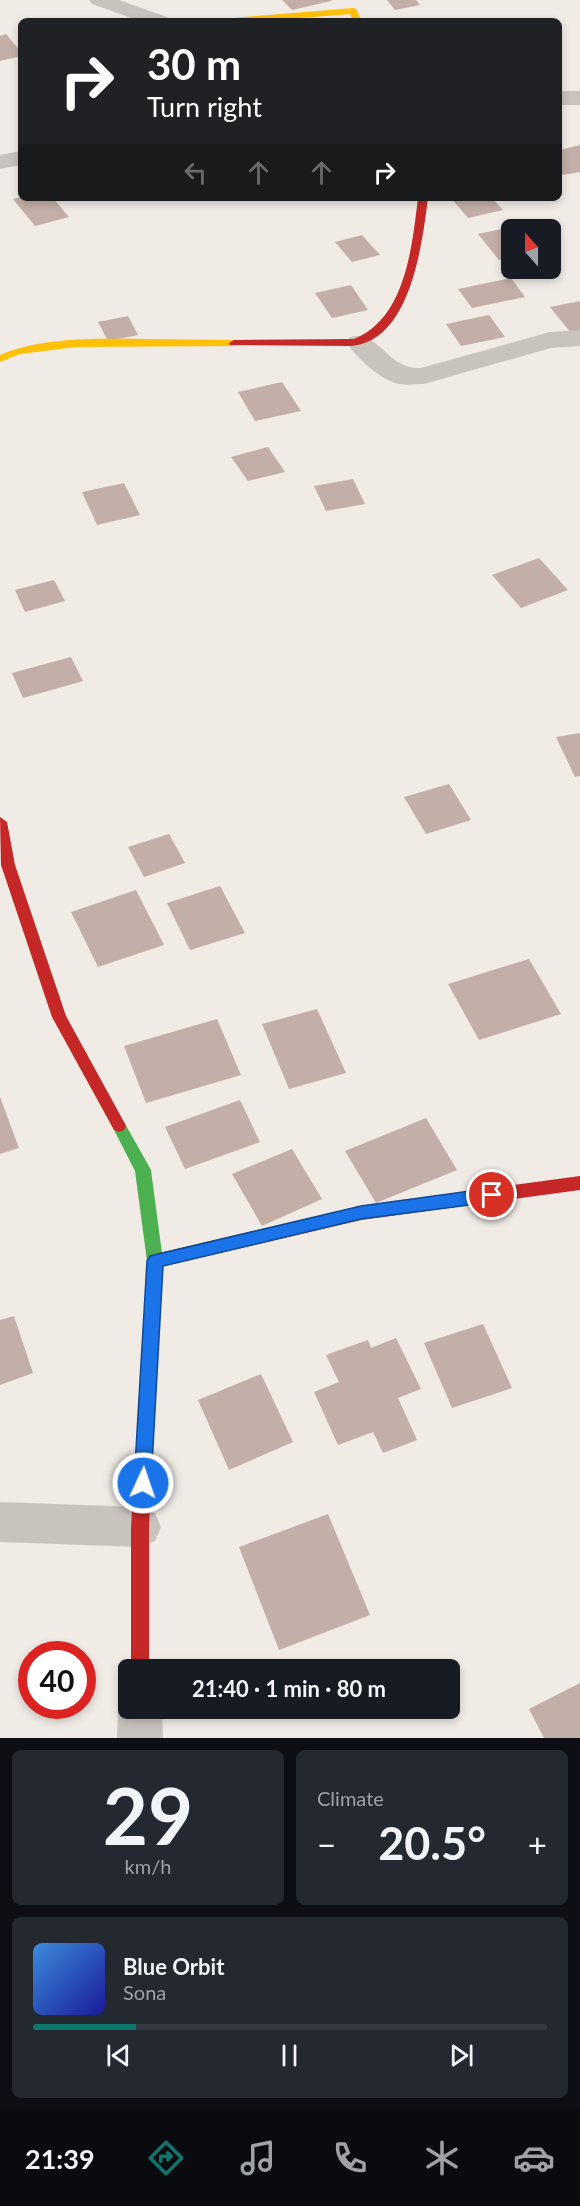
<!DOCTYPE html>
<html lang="en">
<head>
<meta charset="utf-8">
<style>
  body { margin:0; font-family:Lato,sans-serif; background:#242831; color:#f1f3f6; height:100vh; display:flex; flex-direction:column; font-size:22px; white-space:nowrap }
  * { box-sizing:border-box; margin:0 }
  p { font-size:20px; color:#9ea1a6 }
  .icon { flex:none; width:33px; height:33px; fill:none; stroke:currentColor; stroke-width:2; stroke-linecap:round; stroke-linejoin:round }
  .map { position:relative; height:1738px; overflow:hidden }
  .details { display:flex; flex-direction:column; gap:12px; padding:12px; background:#0d0f14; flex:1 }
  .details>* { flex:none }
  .hud { position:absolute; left:18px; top:18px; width:544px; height:183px; border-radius:9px; box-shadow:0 3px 9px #0003; background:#202124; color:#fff; overflow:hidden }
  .needle { width:39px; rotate:339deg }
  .buttons { position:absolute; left:501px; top:219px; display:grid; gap:12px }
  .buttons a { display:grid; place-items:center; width:60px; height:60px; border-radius:9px; background:#171b24; box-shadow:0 3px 9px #0003; font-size:30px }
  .speed { position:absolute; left:18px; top:1641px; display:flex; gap:12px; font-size:30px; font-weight:700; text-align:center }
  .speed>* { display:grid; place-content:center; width:78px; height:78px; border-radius:50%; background:#171b24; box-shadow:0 3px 9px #0003; line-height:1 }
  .speed .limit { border:9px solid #d22; background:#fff; color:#111 }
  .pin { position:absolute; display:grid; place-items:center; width:51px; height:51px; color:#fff; margin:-26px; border:3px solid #fff; border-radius:50%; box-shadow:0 2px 6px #0007 }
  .me { position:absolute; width:66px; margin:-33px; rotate:3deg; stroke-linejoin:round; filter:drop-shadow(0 0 4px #0008) }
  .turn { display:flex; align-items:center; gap:21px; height:126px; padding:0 30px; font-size:27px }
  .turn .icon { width:78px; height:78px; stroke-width:2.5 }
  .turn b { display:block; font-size:42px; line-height:51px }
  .lanes { display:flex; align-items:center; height:57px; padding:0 30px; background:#0003; justify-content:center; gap:30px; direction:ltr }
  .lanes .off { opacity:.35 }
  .big { font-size:45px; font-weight:700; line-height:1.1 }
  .details .tile { flex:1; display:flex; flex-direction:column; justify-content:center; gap:9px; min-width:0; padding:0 21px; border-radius:9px; background:#242831 }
  .details .dial { align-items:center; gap:0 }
  .dial b { font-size:78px; line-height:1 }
  .song { display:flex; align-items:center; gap:18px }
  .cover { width:72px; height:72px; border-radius:9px; background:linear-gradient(135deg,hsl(210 70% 55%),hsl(240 70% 35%)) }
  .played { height:6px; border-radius:3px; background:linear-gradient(90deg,#0f766e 20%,#363941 20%) }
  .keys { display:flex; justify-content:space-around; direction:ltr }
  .heat { display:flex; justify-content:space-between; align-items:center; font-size:33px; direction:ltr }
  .details .tiles { flex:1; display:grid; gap:12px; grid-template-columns:1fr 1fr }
  .tile:last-child { grid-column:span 2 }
  .trip { position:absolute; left:118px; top:1659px; width:342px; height:60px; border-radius:9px; background:#171b24; box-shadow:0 3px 9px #0003; font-weight:700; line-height:60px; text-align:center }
  .dock { display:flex; height:96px; justify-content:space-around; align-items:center; background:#090b0e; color:#9ea1a6 }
  .dock .icon { width:42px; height:42px }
  .dock .active { color:#0f766e }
  .dock b { font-size:27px; color:#f1f3f6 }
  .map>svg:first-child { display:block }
  .building { fill:#c3afa7 }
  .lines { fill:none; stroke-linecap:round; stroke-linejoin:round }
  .street { fill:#c9c3be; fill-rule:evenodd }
  .fast { fill:#4caf50; fill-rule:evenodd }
  .slow { fill:#ffc107; fill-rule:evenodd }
  .jam { fill:#c62828; fill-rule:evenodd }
  .route { fill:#1a73e8; stroke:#114b97; stroke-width:1.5 }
</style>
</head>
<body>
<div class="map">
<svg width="580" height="1738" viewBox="0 0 580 1738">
  <rect width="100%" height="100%" fill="#f0ebe5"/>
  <!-- building -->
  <g class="building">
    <path d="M282 0H331V1L292 10Z"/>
    <path d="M387 0H416L420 5 395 10Z"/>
    <path d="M6 34 21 52V56L0 61V36Z"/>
    <path d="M580 145V172L563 175 560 171V150Z"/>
    <path d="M21 197 53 198 69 217 35 226 13 199Z"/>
    <path d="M451 198H492L503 210 468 218Z"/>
    <path d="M534 222 540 230H512V257L499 260 478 234Z"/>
    <path d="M362 235 380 255 352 262 335 242Z"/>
    <path d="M511 278 525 297 472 308 458 289Z"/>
    <path d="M351 285 368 310 332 318 315 293Z"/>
    <path d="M580 301V331L571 333 550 307Z"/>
    <path d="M489 315 505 337 461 346 446 324Z"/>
    <path d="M128 316 138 335 108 341 98 322Z"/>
    <path d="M282 382 301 411 255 421 238 392Z"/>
    <path d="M268 447 285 472 248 481 231 457Z"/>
    <path d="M353 479 365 504 326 511 314 486Z"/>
    <path d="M124 483 140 515 97 525 82 492Z"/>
    <path d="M539 558 568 590 521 608 492 575Z"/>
    <path d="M54 580 65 601 25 612 15 590Z"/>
    <path d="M71 657 83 681 23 698 12 673Z"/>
    <path d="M580 733V776L575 777 556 737Z"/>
    <path d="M449 784 471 820 426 834 404 797Z"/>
    <path d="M169 834 185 863 144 877 128 847Z"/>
    <path d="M220 886 245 933 190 950 167 903Z"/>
    <path d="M136 890 164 945 98 967 71 912Z"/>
    <path d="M529 959 561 1014 479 1040 448 984Z"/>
    <path d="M317 1009 346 1073 289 1089 262 1024Z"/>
    <path d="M217 1019 241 1075 146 1103 124 1046Z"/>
    <path d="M0 1097 19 1148 0 1154Z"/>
    <path d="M240 1100 260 1142 185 1169 165 1127Z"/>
    <path d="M426 1118 457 1170 376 1203 345 1151Z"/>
    <path d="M292 1149 322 1199 262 1226 232 1174Z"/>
    <path d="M14 1316 33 1373 0 1385V1320Z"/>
    <path d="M483 1324 512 1388 452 1408 424 1343Z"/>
    <path d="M396 1338 421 1389 398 1398 417 1440 383 1453 373 1432 338 1445 314 1392 339 1382 326 1355 368 1340 371 1348Z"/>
    <path d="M261 1374 293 1442 229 1470 198 1400Z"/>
    <path d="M328 1514 370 1615 279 1650 239 1547Z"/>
    <path d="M580 1683V1738H544L529 1709Z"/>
  </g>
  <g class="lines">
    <!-- street -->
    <g class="street">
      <path d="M89 0H119L167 17 171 21H140L92 4Z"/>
      <rect x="560" y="91" width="20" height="14"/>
      <path d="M21 151V165L0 169V155Z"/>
      <path d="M580 330V346L551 348 424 384C415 384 404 386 395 383 376 376 357 358 346 342L350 337C379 329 387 370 421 368L550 332Z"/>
      <path d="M0 1502 140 1507 155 1513 161 1527 155 1541 140 1547 0 1542Z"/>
      <path d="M129 1690V1708H162L163 1738H117L118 1708 124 1692Z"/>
    </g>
    <!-- fast -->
    <path class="fast" d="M119 1120 124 1122 151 1170 163 1261 155 1404 153 1409 147 1412 141 1409 139 1404 147 1261 135 1171 112 1126 114 1122Z"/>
    <!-- slow -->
    <g class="slow">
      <path d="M353 8 356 9 362 21H354L350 14 264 21H229L233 18Z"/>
      <path d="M148 339 234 340 239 343 234 346 76 347 20 354 0 362V355C46 336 100 339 148 339Z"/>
    </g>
    <!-- jam -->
    <g class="jam">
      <path d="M418 198H428C422 244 411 341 351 346L230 345 229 343 234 340 354 339C406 318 412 246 418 198Z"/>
      <path d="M0 817 7 822 15 865 66 1016 124 1122 126 1126 124 1130 119 1132 114 1130 52 1017 1 865Z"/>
      <path d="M580 1176V1190L361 1220 155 1268 149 1266 147 1261 149 1256 155 1254 361 1206Z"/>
      <path d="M147 1396 153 1399 155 1404 149 1527V1670H131V1527L139 1404 141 1399Z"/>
    </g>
  </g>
  <!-- route -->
  <path class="route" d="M492 1188 498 1190 500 1195 498 1200 492 1202 361 1219 163 1266 151 1483 149 1489 143 1491 137 1489 134 1483 147 1261 150 1256 361 1206Z"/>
</svg>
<div class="buttons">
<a><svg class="needle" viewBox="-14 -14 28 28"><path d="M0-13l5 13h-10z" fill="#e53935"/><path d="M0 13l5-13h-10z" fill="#9ea1a6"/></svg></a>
</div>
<div class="speed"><div class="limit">40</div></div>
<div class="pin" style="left:492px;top:1195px;background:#d93025"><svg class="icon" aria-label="arrive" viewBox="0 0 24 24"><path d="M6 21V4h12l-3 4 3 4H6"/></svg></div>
<svg class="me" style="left:143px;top:1483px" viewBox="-20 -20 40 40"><circle r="17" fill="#1a73e8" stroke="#fff" stroke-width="3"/><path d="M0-11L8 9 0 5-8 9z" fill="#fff"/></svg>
<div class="trip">21:40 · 1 min · 80 m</div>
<div class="hud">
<div class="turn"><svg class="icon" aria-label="right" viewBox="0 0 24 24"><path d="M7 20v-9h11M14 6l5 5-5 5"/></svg><div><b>30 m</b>Turn right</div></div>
<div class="lanes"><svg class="icon off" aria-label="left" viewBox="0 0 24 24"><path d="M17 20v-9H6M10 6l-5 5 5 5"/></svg><svg class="icon off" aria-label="ahead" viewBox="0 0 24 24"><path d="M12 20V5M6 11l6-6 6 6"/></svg><svg class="icon off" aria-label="ahead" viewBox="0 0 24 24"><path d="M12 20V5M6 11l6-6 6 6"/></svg><svg class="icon" aria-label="right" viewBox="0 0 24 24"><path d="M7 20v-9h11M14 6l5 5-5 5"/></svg></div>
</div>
</div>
<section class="details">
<div class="tiles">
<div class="tile dial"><b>29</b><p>km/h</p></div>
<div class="tile"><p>Climate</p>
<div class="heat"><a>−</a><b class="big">20.5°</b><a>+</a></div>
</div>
<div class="tile">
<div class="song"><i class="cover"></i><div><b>Blue Orbit</b><p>Sona</p></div></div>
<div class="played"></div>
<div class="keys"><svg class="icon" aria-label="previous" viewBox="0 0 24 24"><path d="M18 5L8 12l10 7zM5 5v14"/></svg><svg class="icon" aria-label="pause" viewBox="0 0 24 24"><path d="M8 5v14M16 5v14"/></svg><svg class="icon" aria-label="next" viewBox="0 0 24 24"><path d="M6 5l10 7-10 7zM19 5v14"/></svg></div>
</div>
</div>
</section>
<nav class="dock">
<b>21:39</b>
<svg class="icon active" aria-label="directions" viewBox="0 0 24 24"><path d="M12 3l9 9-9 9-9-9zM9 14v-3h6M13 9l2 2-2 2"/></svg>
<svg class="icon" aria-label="music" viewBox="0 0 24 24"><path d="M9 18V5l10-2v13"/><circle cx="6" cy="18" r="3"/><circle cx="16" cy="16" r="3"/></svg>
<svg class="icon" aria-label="phone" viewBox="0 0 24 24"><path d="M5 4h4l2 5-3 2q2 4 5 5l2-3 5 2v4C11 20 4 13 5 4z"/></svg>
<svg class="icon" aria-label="climate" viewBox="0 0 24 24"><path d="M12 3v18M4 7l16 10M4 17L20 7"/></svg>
<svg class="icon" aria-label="car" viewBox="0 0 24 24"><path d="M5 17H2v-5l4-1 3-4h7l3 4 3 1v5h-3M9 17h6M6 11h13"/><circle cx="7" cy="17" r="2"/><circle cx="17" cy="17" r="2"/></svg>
</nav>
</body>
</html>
